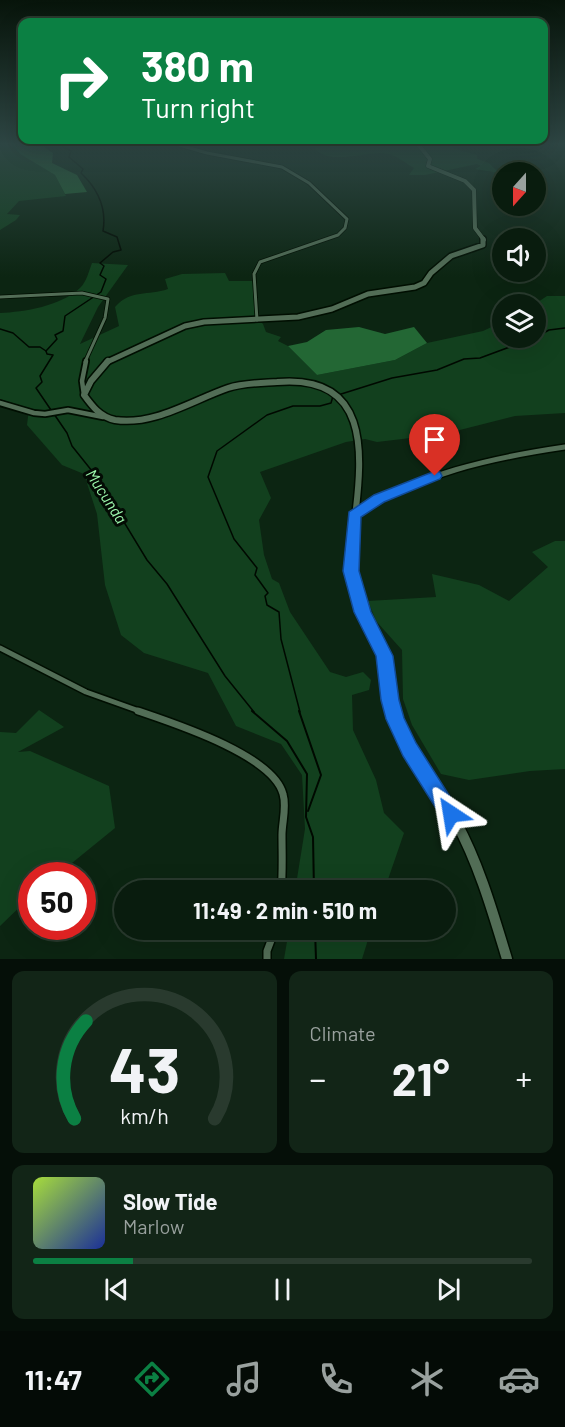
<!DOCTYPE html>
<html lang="en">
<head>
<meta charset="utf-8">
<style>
  body { margin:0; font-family:Barlow,sans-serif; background:#122517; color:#f1f3f6; height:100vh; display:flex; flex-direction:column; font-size:22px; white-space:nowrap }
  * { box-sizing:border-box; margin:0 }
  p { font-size:20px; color:#99a19e }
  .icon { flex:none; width:33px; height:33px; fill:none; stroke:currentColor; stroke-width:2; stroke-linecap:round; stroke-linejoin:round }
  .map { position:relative; height:959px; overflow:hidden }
  .drawer { display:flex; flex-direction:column; gap:12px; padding:12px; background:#050f08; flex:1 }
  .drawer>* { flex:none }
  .guide { position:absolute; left:18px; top:18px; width:530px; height:126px; border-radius:12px; box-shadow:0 6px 24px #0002,0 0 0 2px #293a2e; background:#0b8043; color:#fff; overflow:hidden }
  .needle { width:39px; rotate:201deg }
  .buttons { position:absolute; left:492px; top:162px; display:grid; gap:12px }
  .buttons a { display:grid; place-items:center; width:54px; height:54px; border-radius:50%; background:#091c0e; box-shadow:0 6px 24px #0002,0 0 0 2px #293a2e; font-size:30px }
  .speed { position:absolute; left:18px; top:862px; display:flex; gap:12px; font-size:30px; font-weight:700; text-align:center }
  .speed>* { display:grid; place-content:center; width:78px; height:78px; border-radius:50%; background:#091c0e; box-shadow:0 6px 24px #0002,0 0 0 2px #293a2e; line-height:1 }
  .speed .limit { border:9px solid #d22; background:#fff; color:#111 }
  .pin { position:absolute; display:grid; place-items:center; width:51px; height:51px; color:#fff; margin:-62px -26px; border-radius:50% 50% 50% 0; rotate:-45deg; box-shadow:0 0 6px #0007 }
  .pin .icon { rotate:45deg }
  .me { position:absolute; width:66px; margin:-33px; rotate:327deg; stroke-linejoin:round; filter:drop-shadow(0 0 4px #0008) }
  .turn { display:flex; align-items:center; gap:21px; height:126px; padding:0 24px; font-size:27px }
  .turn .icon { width:78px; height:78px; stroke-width:2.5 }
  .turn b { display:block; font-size:42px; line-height:51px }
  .big { font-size:45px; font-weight:700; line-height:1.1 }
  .drawer .tile { flex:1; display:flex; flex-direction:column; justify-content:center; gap:9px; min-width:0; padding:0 21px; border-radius:12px; background:#122517 }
  .drawer .dial { align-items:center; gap:0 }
  .dial svg { height:156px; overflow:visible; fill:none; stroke:#293a2e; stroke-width:7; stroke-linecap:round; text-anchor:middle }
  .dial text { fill:#f1f3f6; stroke:none }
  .song { display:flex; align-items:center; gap:18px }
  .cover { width:72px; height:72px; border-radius:9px; background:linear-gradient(135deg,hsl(80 70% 55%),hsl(230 70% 35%)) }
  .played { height:6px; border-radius:3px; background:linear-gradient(90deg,#0b8043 20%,#293a2e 20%) }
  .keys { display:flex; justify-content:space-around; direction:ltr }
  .heat { display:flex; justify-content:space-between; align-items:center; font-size:33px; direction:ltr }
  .drawer .tiles { flex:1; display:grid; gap:12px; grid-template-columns:1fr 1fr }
  .tile:last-child { grid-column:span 2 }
  .trip { position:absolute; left:114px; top:880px; width:342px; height:60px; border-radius:30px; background:#091c0e; box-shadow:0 6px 24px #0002,0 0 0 2px #293a2e; font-weight:700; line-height:60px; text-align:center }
  .tab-bar { display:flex; height:96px; justify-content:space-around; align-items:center; background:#040b06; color:#99a19e }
  .tab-bar .icon { width:42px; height:42px }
  .tab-bar .selected { color:#0b8043 }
  .tab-bar b { font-size:27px; color:#f1f3f6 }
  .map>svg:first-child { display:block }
  .green { fill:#12401e }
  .forest { fill:#236734 }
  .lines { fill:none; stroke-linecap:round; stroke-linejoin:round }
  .stream-far1 { stroke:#000900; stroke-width:1.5 }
  .stream { stroke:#000900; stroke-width:2 }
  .minor-far3-casing { stroke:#000e01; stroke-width:4.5 }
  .minor-far2-casing { stroke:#000e01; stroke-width:8 }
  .minor-far1-casing { stroke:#000e01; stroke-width:8 }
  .minor-casing { stroke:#000e01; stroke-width:10 }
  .tertiary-casing { stroke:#000e01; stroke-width:8 }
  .secondary-far4-casing { stroke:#000e01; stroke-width:5 }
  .secondary-far3-casing { stroke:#000e01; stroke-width:8 }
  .secondary-far2-casing { stroke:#000e01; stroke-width:9 }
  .secondary-far1-casing { stroke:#000e01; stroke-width:11 }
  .secondary-casing { stroke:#000e01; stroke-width:13 }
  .minor-far3 { stroke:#526d56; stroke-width:3 }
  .minor-far2 { stroke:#526d56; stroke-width:4.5 }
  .minor-far1 { stroke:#526d56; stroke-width:5 }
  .minor { stroke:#526d56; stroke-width:7 }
  .tertiary { stroke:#526d56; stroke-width:5 }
  .secondary-far4 { stroke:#526d56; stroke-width:4 }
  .secondary-far3 { stroke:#526d56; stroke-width:5 }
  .secondary-far2 { stroke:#526d56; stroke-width:6 }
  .secondary-far1 { stroke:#526d56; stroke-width:8 }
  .secondary { stroke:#526d56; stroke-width:10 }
  .route { fill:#1a73e8; stroke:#114b97; stroke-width:1.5 }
  .labels { text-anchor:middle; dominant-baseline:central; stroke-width:6; stroke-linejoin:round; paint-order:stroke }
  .water-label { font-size:16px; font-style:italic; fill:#9df9ae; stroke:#030b04 }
</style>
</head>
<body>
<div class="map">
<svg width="565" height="959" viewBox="0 0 565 959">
  <rect width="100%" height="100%" fill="#0c2512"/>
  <!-- green -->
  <g class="green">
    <path d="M0 143H12L20 154 55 175 66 196 19 201 7 214 20 215 16 220 0 230Z"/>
    <path d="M349 143H449L453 148 477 155V159L489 163 499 173 475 169 481 166 477 164 425 175H409L414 168C407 164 397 156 389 154 366 150 331 167 314 148L320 147 321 144Z"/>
    <path d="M92 263 128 265 98 307 80 344 119 326 115 307C131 289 148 296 168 289L165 279 182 274 225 273 229 281H253L258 319 263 324 266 332 281 337 278 341 288 346 317 375 395 360 427 343 483 331 502 322V338H536L535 304 547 296H565V413L515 416 444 434 377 442 365 439 346 442 260 472 271 498 259 520 264 555 272 579 279 583 290 612 330 672 346 677 363 672 371 680 369 690 352 695 353 730 376 780 384 813 404 833 384 891H295L305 829 302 775 281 744 236 726 208 673 144 653 121 635 105 585 97 514 84 474 62 465 27 425 29 409 0 399V313C24 312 61 306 80 288 86 283 89 271 92 263Z"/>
    <path d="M555 541H565V769L530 771 469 780 441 774 412 725 403 699 402 650 376 621 368 601 436 597 432 574 479 585 509 601 548 567 532 552Z"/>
    <path d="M39 710 64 727 18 752 30 751 109 786 115 828 56 876H32L31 896 0 926V732L16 733Z"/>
    <path d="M289 930H371L362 959H284Z"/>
  </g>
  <!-- forest -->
  <g class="forest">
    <path d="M12 143H42L45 148 53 153 52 163 77 175 87 192 65 194 55 175 20 154Z"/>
    <path d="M359 327 385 334 414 327 427 343 395 360 317 375 288 346 307 342 326 330Z"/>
  </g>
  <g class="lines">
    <!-- stream-far1 -->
    <g class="stream-far1">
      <path d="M0 329 13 333 29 347H40L46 351"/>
      <path d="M536 337 549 330 565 328"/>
      <path d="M338 395 392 378 437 370 464 359 480 358 534 338"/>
      <path d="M51 410 36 388 42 382 40 376 53 355 47 354 46 351 57 339 55 335 63 331 65 316 101 292 106 279 100 275 104 266 100 263 113 252 121 250 117 237 103 231C107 207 98 189 81 173L83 169 69 157 71 151 57 143"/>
      <path d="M54 414 67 433 72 446 96 476 147 560 167 584 225 676 254 712"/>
      <path d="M300 712 281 639 279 612 267 605 265 596 268 593 255 575 257 568 234 539 208 477 217 451 267 415 293 406H320L331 403 333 396"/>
    </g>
    <!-- stream -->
    <g class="stream">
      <path d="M252 711 287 741 307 774 306 817 313 837 314 891"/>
      <path d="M299 711 321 775 308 811"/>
      <path d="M315 930 316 959"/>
    </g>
    <!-- minor-far3 casing -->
    <g class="minor-far3-casing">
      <g id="minor-far3">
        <path d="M172 143 207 153 282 167 309 183 347 219 345 228 338 235 260 262 254 274 257 320"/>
        <path d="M0 297 82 293 108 299 105 318 85 362"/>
      </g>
    </g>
    <!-- minor-far2 casing -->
    <g class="minor-far2-casing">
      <g id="minor-far2">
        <path d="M84 395 82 381 86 361"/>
        <path d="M0 403 34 413 45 414 68 410 103 417"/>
      </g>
    </g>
    <!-- minor-far1 casing -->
    <g class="minor-far1-casing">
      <path id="minor-far1" d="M0 648 86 692 142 712"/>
    </g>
    <!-- minor casing -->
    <g class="minor-casing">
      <g id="minor">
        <path d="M138 711C173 723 273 755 283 794 287 807 282 822 282 835 282 854 283 872 281 891"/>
        <path d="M267 959V951L275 930"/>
      </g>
    </g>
    <!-- tertiary casing -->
    <g class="tertiary-casing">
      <path id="tertiary" d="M354 515C419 474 490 458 565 447"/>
    </g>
    <!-- secondary-far4 casing -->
    <g class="secondary-far4-casing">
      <path id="secondary-far4" d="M417 143 430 159 428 166 465 181 474 190 475 228 484 240"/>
    </g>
    <!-- secondary-far3 casing -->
    <g class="secondary-far3-casing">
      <path id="secondary-far3" d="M107 362 185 326 204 322 298 317 332 309 368 294 415 287 424 283 431 273 451 256 483 245V239"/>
    </g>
    <!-- secondary-far2 casing -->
    <g class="secondary-far2-casing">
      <path id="secondary-far2" d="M108 361 91 381 84 395C92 406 100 417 115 420 154 426 193 400 228 388 243 383 261 383 277 382 369 374 363 451 355 517"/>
    </g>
    <!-- secondary-far1 casing -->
    <g class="secondary-far1-casing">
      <path id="secondary-far1" d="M355 515 351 556 353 584 365 619 386 659 393 712"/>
    </g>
    <!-- secondary casing -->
    <g class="secondary-casing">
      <path id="secondary" d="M392 711C404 752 436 785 456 822 479 864 493 913 507 959"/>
    </g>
    <!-- minor-far3 -->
    <use href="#minor-far3" class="minor-far3"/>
    <!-- minor-far2 -->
    <use href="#minor-far2" class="minor-far2"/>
    <!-- minor-far1 -->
    <use href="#minor-far1" class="minor-far1"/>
    <!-- minor -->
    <use href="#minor" class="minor"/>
    <!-- tertiary -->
    <use href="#tertiary" class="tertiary"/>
    <!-- secondary-far4 -->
    <use href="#secondary-far4" class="secondary-far4"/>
    <!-- secondary-far3 -->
    <use href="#secondary-far3" class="secondary-far3"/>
    <!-- secondary-far2 -->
    <use href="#secondary-far2" class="secondary-far2"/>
    <!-- secondary-far1 -->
    <use href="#secondary-far1" class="secondary-far1"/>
    <!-- secondary -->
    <use href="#secondary" class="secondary"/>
  </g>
  <!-- sky -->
  <linearGradient id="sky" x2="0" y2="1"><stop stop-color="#07140a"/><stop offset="0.52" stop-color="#2e4644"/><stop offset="1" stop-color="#2e4644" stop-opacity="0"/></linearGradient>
  <rect width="565" height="277" fill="url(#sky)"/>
  <!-- route -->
  <path class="route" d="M435 471 440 472 442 476 440 479 384 502 361 517 359 571 371 612 393 656 399 700 404 718 416 743 461 814 458 821 451 824 444 821 403 756 386 719 381 700 376 656 354 612 343 571 349 512 374 495Z"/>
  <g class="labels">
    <!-- water labels -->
    <g class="water-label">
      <text transform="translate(107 496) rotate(57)">Mucunda</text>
    </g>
  </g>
</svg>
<div class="buttons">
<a><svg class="needle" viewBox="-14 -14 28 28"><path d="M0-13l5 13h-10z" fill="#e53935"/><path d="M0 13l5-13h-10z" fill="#99a19e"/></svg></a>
<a><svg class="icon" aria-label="sound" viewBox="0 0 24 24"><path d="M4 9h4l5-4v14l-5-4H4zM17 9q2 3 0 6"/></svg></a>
<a><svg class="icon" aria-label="layers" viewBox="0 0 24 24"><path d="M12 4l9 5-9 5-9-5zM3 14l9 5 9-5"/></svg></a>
</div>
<div class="speed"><div class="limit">50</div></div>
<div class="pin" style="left:435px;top:476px;background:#d93025"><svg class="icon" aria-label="arrive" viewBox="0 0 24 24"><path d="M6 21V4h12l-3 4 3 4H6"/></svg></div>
<svg class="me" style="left:451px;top:814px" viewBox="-20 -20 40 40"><path d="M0-17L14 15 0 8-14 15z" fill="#1a73e8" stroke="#fff" stroke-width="4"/></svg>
<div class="trip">11:49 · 2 min · 510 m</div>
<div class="guide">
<div class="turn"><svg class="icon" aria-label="right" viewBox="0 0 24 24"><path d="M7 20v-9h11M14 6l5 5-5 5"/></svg><div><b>380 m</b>Turn right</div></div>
</div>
</div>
<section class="drawer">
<div class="tiles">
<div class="tile dial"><svg viewBox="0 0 100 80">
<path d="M14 69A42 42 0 1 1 86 69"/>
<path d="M14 69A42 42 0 0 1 20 19" stroke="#0b8043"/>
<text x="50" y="56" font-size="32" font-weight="700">43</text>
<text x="50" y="72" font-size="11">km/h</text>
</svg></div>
<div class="tile"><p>Climate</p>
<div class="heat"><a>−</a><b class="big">21°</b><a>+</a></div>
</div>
<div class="tile">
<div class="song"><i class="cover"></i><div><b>Slow Tide</b><p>Marlow</p></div></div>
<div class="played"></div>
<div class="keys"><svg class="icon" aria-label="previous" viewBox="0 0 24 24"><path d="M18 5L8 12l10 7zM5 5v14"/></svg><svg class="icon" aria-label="pause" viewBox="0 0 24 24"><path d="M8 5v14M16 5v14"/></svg><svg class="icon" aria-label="next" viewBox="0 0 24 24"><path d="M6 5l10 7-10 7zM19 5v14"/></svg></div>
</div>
</div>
</section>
<nav class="tab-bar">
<b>11:47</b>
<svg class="icon selected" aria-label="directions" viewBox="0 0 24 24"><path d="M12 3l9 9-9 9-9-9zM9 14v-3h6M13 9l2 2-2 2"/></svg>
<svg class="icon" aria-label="music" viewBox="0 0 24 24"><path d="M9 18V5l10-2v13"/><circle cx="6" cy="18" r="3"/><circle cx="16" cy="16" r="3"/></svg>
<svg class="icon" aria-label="phone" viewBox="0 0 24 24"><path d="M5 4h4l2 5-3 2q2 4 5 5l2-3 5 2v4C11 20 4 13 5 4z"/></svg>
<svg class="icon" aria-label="climate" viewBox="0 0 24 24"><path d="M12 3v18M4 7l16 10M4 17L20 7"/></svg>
<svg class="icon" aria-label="car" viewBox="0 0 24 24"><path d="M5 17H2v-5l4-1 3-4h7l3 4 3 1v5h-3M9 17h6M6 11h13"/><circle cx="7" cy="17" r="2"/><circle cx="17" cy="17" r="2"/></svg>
</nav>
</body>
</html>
